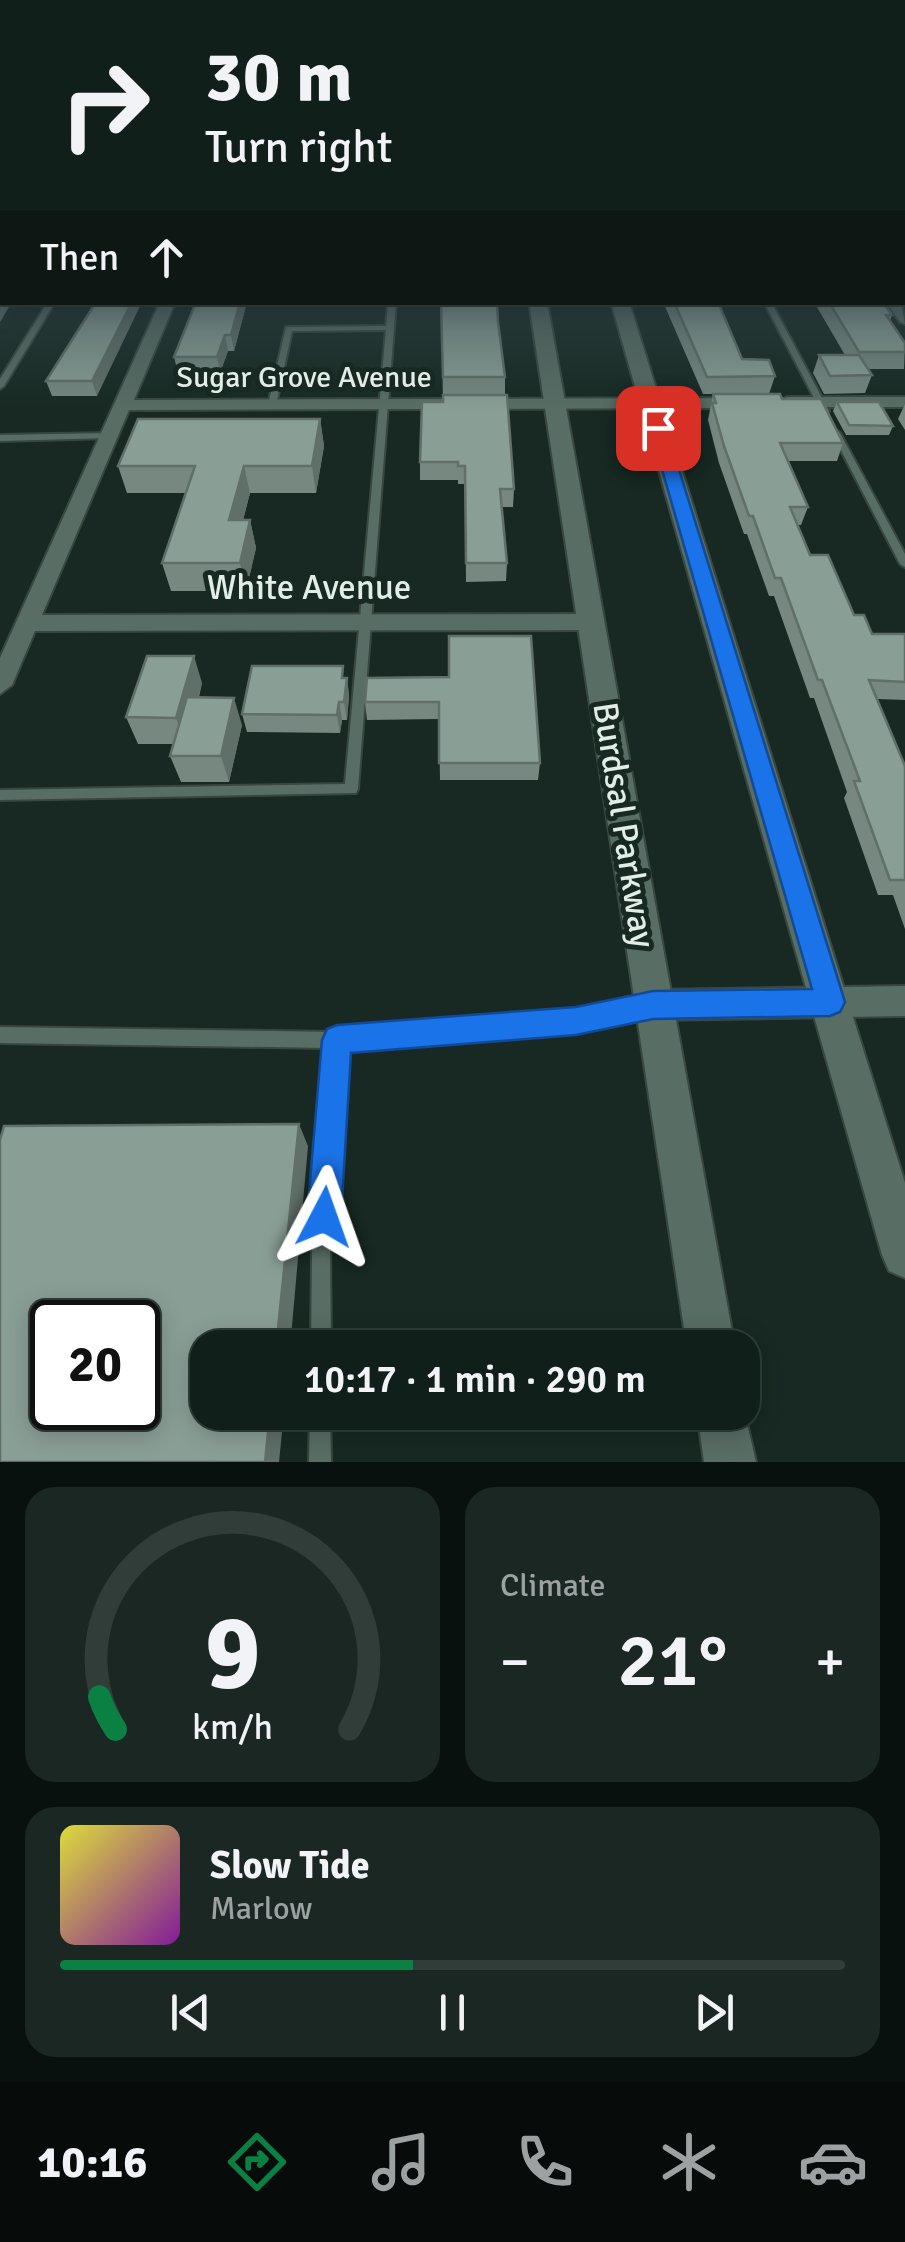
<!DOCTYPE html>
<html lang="en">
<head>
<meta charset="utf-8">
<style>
  body { margin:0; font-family:Signika,sans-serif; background:#1a2723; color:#f1f3f6; height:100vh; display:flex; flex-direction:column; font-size:38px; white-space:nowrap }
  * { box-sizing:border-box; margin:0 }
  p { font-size:32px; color:#9ca2a2 }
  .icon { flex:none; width:55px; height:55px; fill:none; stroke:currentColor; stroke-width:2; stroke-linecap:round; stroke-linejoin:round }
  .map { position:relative; height:1462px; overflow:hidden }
  .sheet { display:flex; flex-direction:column; gap:25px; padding:25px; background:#09110e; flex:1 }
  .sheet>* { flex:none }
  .banner { position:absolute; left:0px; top:0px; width:905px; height:305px; box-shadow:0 5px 25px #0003,0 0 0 2px #303d39; background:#111f1a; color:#f1f3f6; overflow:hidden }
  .speed { position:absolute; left:30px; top:1300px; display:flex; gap:20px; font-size:50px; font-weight:700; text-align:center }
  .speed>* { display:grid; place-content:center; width:130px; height:130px; border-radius:50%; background:#111f1a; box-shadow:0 5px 25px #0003,0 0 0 2px #303d39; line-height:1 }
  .speed .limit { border:5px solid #111; border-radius:15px; background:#fff; color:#111 }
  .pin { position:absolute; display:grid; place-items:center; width:85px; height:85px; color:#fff; margin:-42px; border-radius:20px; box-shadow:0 5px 15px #0006 }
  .me { position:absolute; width:110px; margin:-55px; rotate:4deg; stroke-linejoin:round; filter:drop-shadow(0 0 8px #0008) }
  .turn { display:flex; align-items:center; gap:35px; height:210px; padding:0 40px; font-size:45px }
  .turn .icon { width:130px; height:130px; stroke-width:2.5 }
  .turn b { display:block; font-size:70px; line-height:85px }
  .then { display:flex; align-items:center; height:95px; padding:0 40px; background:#0003; gap:20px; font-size:38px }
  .big { font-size:75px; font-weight:600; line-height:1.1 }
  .sheet .card { flex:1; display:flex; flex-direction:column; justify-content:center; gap:15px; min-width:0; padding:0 35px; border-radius:30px; background:#1a2723 }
  .sheet .dial { align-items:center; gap:0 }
  .dial svg { height:260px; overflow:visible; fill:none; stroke:#303d39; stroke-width:7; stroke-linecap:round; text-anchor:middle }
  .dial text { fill:#f1f3f6; stroke:none }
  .song { display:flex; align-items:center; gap:30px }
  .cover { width:120px; height:120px; border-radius:15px; background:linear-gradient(135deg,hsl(60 70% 55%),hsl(290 70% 35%)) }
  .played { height:10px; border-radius:5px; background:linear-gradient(90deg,#0b8043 45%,#303d39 45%) }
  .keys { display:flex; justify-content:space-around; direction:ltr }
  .heat { display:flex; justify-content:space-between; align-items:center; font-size:55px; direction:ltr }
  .sheet .tiles { flex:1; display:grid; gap:25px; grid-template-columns:1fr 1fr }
  .card:last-child { grid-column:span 2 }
  .trip { position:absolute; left:190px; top:1330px; width:570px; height:100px; border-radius:30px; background:#111f1a; box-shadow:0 5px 25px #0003,0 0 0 2px #303d39; font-weight:600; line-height:100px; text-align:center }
  .tabs { display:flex; height:160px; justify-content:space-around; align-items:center; background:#070c0a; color:#9ca2a2 }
  .tabs .icon { width:70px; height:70px }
  .tabs .current { color:#0b8043 }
  .tabs b { font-size:45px; color:#f1f3f6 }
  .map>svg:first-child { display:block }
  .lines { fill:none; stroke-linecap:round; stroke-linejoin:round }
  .service-casing { stroke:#384740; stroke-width:4 }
  .minor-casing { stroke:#384740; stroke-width:4 }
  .tertiary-casing { stroke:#384740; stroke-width:4 }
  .service { fill:#586d64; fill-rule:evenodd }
  .minor { fill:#586d64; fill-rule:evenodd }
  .tertiary { fill:#586d64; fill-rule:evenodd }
  .wall { fill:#768880 }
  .shaded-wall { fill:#606f68 }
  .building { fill:#899e95; stroke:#606f68; stroke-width:2.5; fill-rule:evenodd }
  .route { fill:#1a73e8; stroke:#114b97; stroke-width:2.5 }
  .labels { text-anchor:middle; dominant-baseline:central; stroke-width:10; stroke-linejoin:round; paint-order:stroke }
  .far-street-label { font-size:30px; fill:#e2ede8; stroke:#172922 }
  .street-label { font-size:35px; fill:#e2ede8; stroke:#172922 }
</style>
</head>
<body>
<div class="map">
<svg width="905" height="1462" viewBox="0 0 905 1462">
  <rect width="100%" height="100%" fill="#172922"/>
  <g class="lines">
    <!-- service casing -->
    <g class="service-casing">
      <g id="service">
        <path d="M48 302H55L4 386 0 389V379Z"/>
        <path d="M388 302H396L358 789 356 793 0 800V790L345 784 386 330 292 331 276 405 272 408 268 405 286 327 386 326Z"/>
        <path d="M764 302H771L829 411 828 413 821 411Z"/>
        <path d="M836 430 840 433 905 554V567L900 564 832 433Z"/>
        <path d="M108 433 111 434V438L0 441V435Z"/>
        <path d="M650 998 656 1001 658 1006 656 1011 576 1029 345 1047 330 1252 331 1348H311L312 1252 328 1048 0 1043V1027L337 1032 576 1013Z"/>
        <path d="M310 1412H330L331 1462H309Z"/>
      </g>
    </g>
    <!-- minor casing -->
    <g class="minor-casing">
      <g id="minor">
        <path d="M160 302H175L134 400 742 398 751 403 742 408 129 410 42 615 590 614 601 622 590 630 35 631 12 685 0 694V658Z"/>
        <path d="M886 302H901L905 324 900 322Z"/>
        <path d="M905 397V407H787L778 402 787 397Z"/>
        <path d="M905 986V1016L653 1020 642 1016 637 1005 642 994 653 990Z"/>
      </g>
    </g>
    <!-- tertiary casing -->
    <g class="tertiary-casing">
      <g id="tertiary">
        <path d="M529 302H547L735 1348H687Z"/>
        <path d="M611 302H629L905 1183V1278L889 1271 882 1255Z"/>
        <path d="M742 1402 756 1462H704L697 1412H742Z"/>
      </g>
    </g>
    <!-- service -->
    <use href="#service" class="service"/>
    <!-- minor -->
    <use href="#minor" class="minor"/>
    <!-- tertiary -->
    <use href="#tertiary" class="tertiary"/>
  </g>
  <!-- wall -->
  <g class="wall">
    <path d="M902 206 905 208V282L902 279Z"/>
    <path d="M96 302 97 396H52L46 381Z"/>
    <path d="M196 302H247L234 351H228L220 373H178L174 357Z"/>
    <path d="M441 302 498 322 505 377V395L514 489 513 507H502L507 563 506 581 466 582 465 484H458V480H420V462L443 402Z"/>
    <path d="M663 302H718L742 359 775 376 769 394H703Z"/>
    <path d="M814 302H883L892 315 890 321 905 343 904 369H868L872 375 865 393 824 394 813 373 819 355H845Z"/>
    <path d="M713 394 782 399 843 443 837 461H788L808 507 801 525H798L810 555 854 615 872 634H905V700L877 699 905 766V929L893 895H878L844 798 847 792 814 698H810L774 596H769L747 534H744L719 463 708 420Z"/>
    <path d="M837 402 893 426 889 435H846L833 411Z"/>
    <path d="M905 404V430L898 419Z"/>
    <path d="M320 419 324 446 316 493H250L243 520H250L256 548 246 591H171L162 563 186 493H127L118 466Z"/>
    <path d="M449 677 540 763 538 780H440L439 719 367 720 365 702Z"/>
    <path d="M345 678H347L349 696 347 720H342L340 733 247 732 242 714Z"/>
    <path d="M202 683 199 697 242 725 229 782H181L170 756 173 744H138L126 717Z"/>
  </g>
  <!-- shaded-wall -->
  <g class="shaded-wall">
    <path d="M2 296V302H12L0 322V300Z"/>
    <path d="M132 302H142L97 396 92 381Z"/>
    <path d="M240 302H247L234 351 231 335Z"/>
    <path d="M225 335 228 351 220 373 217 357Z"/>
    <path d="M320 419 324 446 316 493 312 466Z"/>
    <path d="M244 466 250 493 236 548 229 520Z"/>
    <path d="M250 520 256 548 246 591 240 563Z"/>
    <path d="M194 656 202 683 186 744 176 718Z"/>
    <path d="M347 678 349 696 347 720 344 702Z"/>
    <path d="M234 698 242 725 229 782 221 756Z"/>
    <path d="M339 702 342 720 340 733 337 715Z"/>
    <path d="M299 1124 308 1146 290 1348H276Z"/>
    <path d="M270 1412H284L279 1462H265Z"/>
  </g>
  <!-- building -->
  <g class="building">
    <path d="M0 206H2V285L1 287H2V296L0 300Z"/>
    <path d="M902 206 905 208V259L902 256Z"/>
    <path d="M96 302H132L92 381H46Z"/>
    <path d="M196 302H240L231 335H225L217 357H174Z"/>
    <path d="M441 302H497L498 322 505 377H443Z"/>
    <path d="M674 302H718L742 359 769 360 775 376 707 377Z"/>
    <path d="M829 302H883L892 315H886L905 343V352H859Z"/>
    <path d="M819 355H859L872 375 830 376Z"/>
    <path d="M713 394H780L782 399H821L843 443H780L808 507H790L810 555H828L854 615H864L872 634H905V682L869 680 905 766V880H890L854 781H860L822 680H818L781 578H775L753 516H749L724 446 712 403H716Z"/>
    <path d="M443 395H507L514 489H500L507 563H466L465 466H458V462H420L422 402H443Z"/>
    <path d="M837 402H879L893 426 849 425Z"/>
    <path d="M138 419H320L312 466H244L229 520H250L240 563H162L195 466H118Z"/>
    <path d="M449 636H531L540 763H439V702H365L367 678 449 677Z"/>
    <path d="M147 656H194L176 718 126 717Z"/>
    <path d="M252 666H343L342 678H347L344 702H339L337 715 242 714Z"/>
    <path d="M187 697 234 698 221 756H170Z"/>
    <path d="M299 1124 276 1348H208V1412H270L265 1462H0V1140L4 1126ZM52 1322H138V1408H52Z"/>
  </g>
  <!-- sky -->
  <linearGradient id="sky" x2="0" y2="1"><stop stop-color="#0d1713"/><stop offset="0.5" stop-color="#36494f"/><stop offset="1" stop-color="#36494f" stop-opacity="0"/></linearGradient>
  <rect width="905" height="411" fill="url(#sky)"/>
  <!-- route -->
  <path class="route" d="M658 423 666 428 845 1002 840 1012 830 1016 653 1019 576 1035 351 1053 341 1217 336 1229 324 1234 312 1229 307 1217 322 1040 327 1029 337 1025 576 1007 653 991 812 989 650 428Z"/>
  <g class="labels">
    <!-- far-street labels -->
    <g class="far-street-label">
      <text x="304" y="377">Sugar Grove Avenue</text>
    </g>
    <!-- street labels -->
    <g class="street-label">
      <text x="309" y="587">White Avenue</text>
      <text transform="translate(624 825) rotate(81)">Burdsal Parkway</text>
    </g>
  </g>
</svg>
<div class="speed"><div class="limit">20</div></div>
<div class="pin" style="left:658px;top:428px;background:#d93025"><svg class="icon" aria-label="arrive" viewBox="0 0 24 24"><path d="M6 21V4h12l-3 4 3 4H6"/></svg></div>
<svg class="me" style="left:324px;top:1217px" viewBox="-20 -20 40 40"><path d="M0-17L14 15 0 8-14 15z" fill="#1a73e8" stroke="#fff" stroke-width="4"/></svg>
<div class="trip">10:17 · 1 min · 290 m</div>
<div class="banner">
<div class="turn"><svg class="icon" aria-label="right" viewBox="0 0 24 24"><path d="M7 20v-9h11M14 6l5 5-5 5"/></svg><div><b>30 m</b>Turn right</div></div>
<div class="then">Then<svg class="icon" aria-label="ahead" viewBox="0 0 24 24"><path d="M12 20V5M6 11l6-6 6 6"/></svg></div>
</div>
</div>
<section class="sheet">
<div class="tiles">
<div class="card dial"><svg viewBox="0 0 100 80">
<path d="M14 69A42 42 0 1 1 86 69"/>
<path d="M14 69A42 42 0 0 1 9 59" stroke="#0b8043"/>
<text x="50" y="56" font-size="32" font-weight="700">9</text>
<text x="50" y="72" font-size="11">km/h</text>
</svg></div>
<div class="card"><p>Climate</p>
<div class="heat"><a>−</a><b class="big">21°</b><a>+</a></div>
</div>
<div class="card">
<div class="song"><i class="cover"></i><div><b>Slow Tide</b><p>Marlow</p></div></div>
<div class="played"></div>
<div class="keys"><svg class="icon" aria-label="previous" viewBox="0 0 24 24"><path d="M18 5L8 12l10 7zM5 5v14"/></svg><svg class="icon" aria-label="pause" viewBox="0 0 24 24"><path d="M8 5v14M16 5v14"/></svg><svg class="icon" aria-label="next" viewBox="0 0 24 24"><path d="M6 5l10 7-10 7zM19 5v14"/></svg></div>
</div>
</div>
</section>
<nav class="tabs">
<b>10:16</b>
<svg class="icon current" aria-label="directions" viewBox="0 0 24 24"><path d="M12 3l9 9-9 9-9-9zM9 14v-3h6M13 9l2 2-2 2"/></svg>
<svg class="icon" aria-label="music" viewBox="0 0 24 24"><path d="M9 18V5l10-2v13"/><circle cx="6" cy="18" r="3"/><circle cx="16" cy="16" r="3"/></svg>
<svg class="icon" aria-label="phone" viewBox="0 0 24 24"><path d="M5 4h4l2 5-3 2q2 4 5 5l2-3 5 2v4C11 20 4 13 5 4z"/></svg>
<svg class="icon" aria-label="climate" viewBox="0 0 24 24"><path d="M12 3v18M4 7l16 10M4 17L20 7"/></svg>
<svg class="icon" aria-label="car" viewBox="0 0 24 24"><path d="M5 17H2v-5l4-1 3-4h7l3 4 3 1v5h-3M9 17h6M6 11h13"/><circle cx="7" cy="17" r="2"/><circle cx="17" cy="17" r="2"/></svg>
</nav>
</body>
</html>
